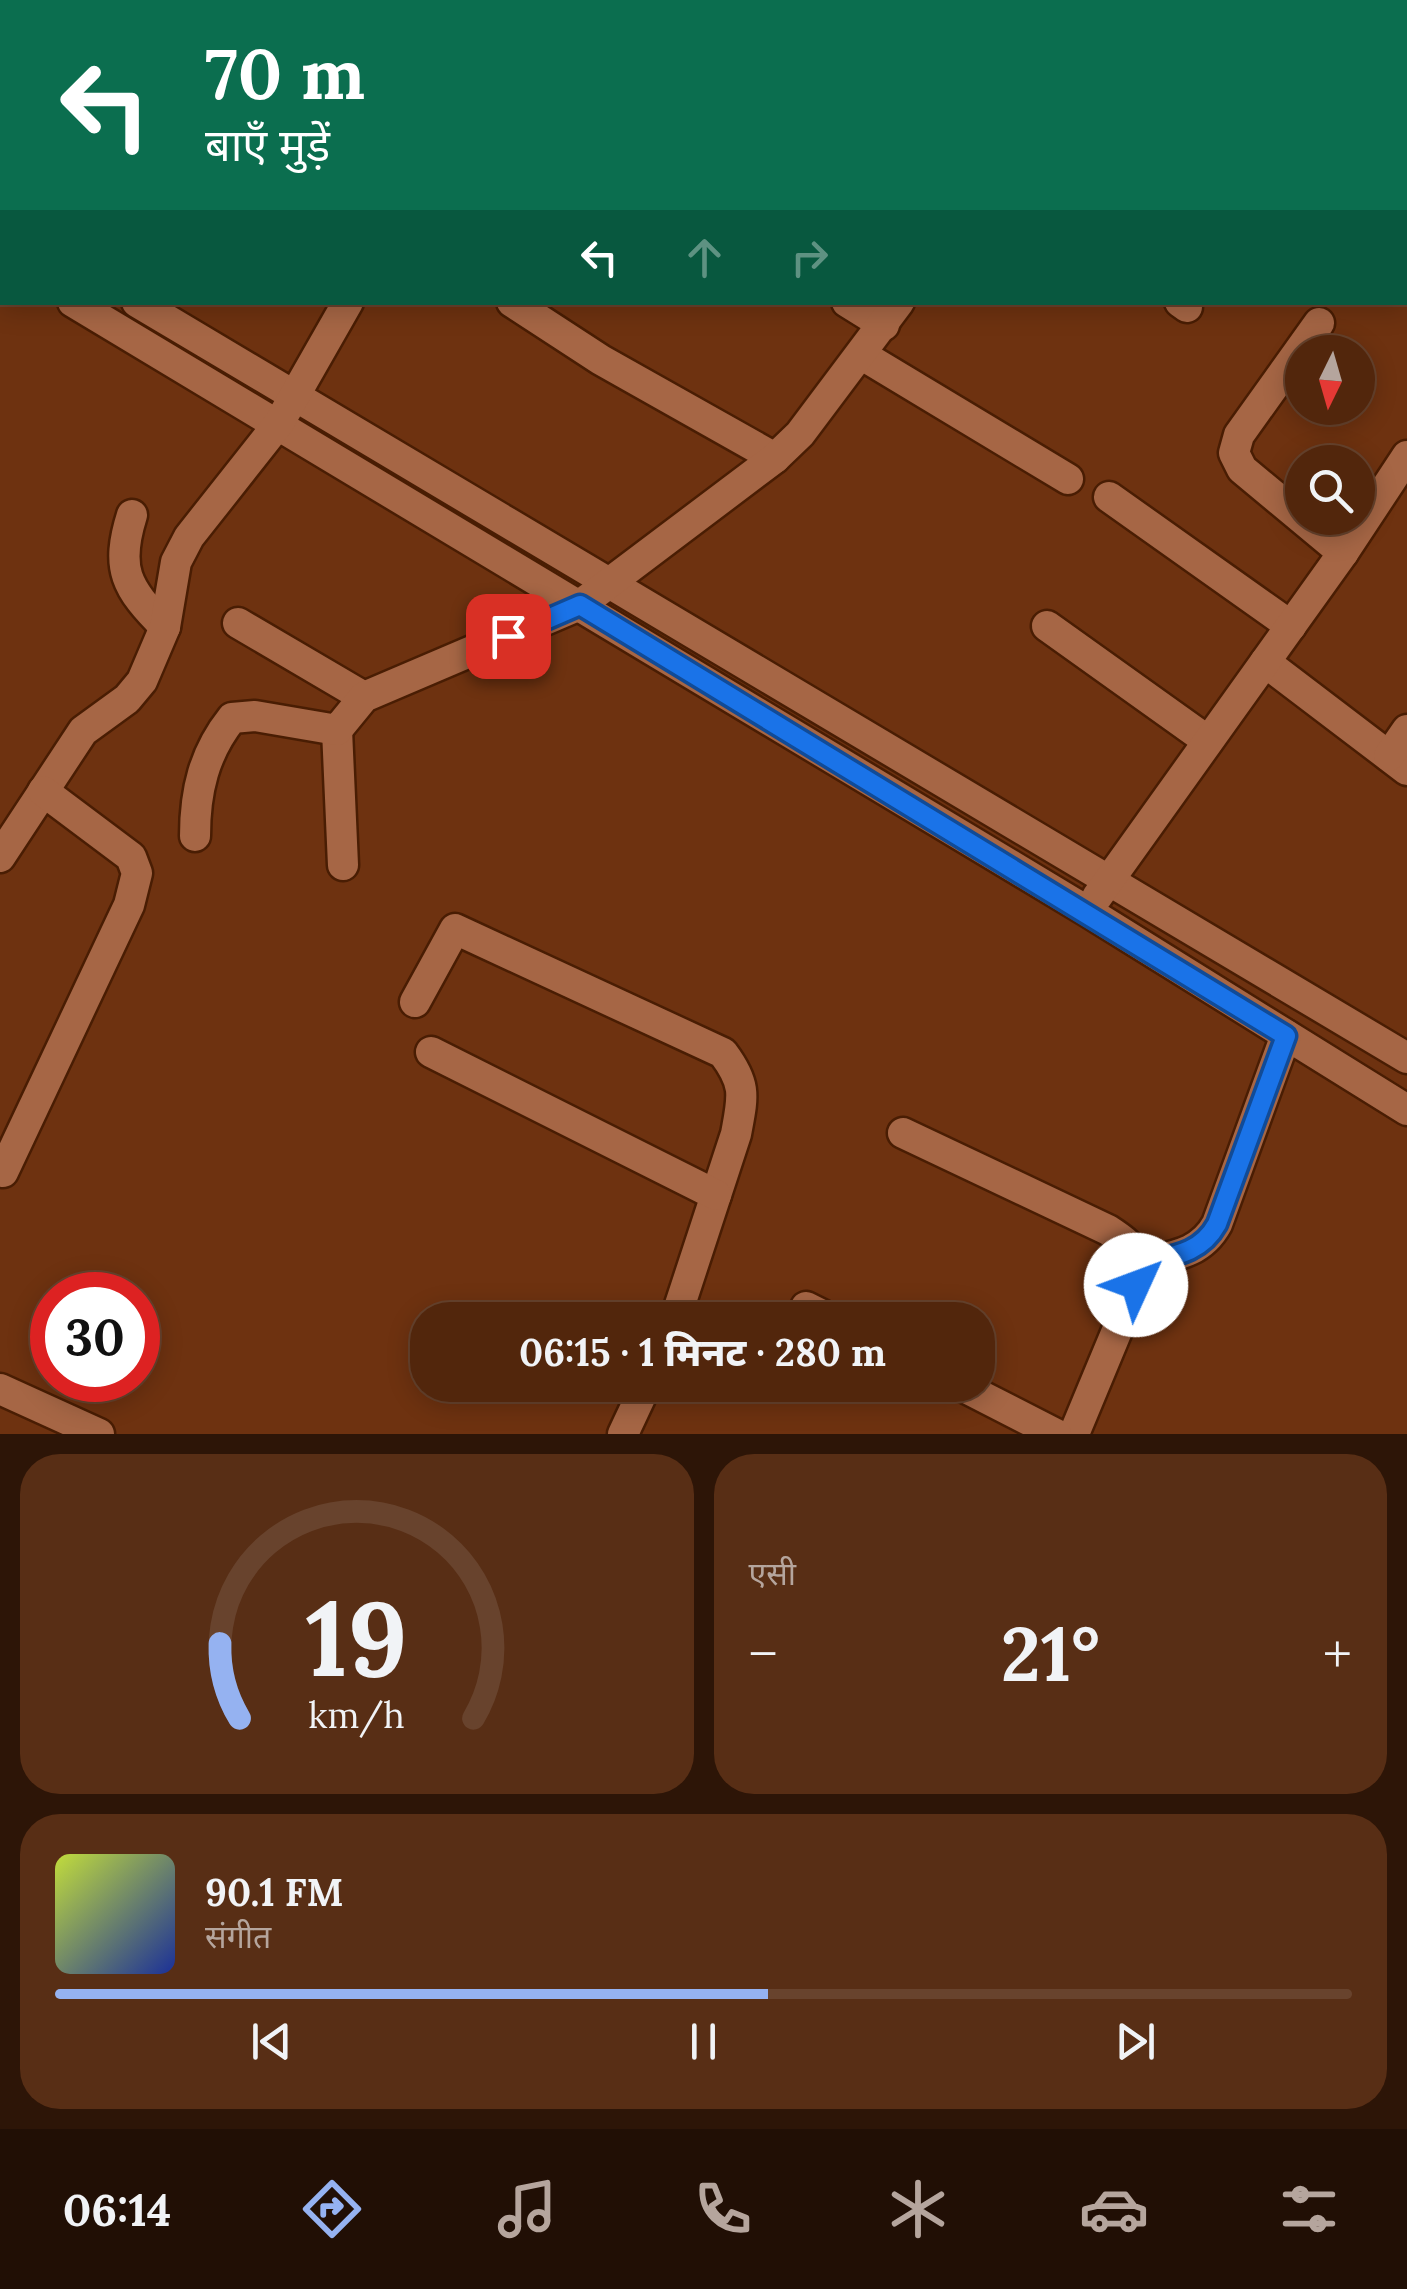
<!DOCTYPE html>
<html lang="hi">
<head>
<meta charset="utf-8">
<style>
  body { margin:0; font-family:Lora,"Noto Sans Devanagari",serif; background:#582e15; color:#f1f3f6; height:100vh; display:flex; flex-direction:column; font-size:38px; white-space:nowrap }
  * { box-sizing:border-box; margin:0 }
  p { font-size:32px; color:#b5a59d }
  .icon { flex:none; width:55px; height:55px; fill:none; stroke:currentColor; stroke-width:2; stroke-linecap:round; stroke-linejoin:round }
  .map { position:relative; height:1434px; overflow:hidden }
  .side { display:flex; flex-direction:column; gap:20px; padding:20px; background:#2d1507; flex:1 }
  .side>* { flex:none }
  .banner { position:absolute; left:0px; top:0px; width:1408px; height:305px; box-shadow:0 5px 25px #0003,0 0 0 2px #68432d; background:#0b6e4f; color:#fff; overflow:hidden }
  .needle { width:65px; rotate:185deg }
  .buttons { position:absolute; left:1285px; top:335px; display:grid; gap:20px }
  .buttons a { display:grid; place-items:center; width:90px; height:90px; border-radius:50%; background:#52260c; box-shadow:0 5px 25px #0003,0 0 0 2px #68432d; font-size:50px }
  .speed { position:absolute; left:30px; top:1272px; display:flex; gap:20px; font-size:50px; font-weight:700; text-align:center }
  .speed>* { display:grid; place-content:center; width:130px; height:130px; border-radius:50%; background:#52260c; box-shadow:0 5px 25px #0003,0 0 0 2px #68432d; line-height:1 }
  .speed .limit { border:15px solid #d22; background:#fff; color:#111 }
  .pin { position:absolute; display:grid; place-items:center; width:85px; height:85px; color:#fff; margin:-42px; border-radius:20px; box-shadow:0 5px 15px #0006 }
  .me { position:absolute; width:110px; margin:-55px; rotate:47deg; stroke-linejoin:round; filter:drop-shadow(0 0 8px #0008) }
  .turn { display:flex; align-items:center; gap:35px; height:210px; padding:0 40px; font-size:45px }
  .turn .icon { width:130px; height:130px; stroke-width:2.5 }
  .turn b { display:block; font-size:70px; line-height:85px }
  .lanes { display:flex; align-items:center; height:95px; padding:0 40px; background:#0003; justify-content:center; gap:50px; direction:ltr }
  .lanes .off { opacity:.35 }
  .big { font-size:75px; font-weight:800; line-height:1.1 }
  .side .card { flex:1; display:flex; flex-direction:column; justify-content:center; gap:15px; min-width:0; padding:0 35px; border-radius:40px; background:#582e15 }
  .side .dial { align-items:center; gap:0 }
  .dial svg { height:260px; overflow:visible; fill:none; stroke:#68432d; stroke-width:7; stroke-linecap:round; text-anchor:middle }
  .dial text { fill:#f1f3f6; stroke:none }
  .song { display:flex; align-items:center; gap:30px }
  .cover { width:120px; height:120px; border-radius:15px; background:linear-gradient(135deg,hsl(70 70% 55%),hsl(230 70% 35%)) }
  .played { height:10px; border-radius:5px; background:linear-gradient(90deg,#95b2f1 55%,#68432d 55%) }
  .keys { display:flex; justify-content:space-around; direction:ltr }
  .heat { display:flex; justify-content:space-between; align-items:center; font-size:55px; direction:ltr }
  .side .tiles { flex:1; display:grid; gap:20px; grid-template-columns:1fr 1fr }
  .card:last-child { grid-column:span 2 }
  .trip { position:absolute; left:410px; top:1302px; width:585px; height:100px; border-radius:40px; background:#52260c; box-shadow:0 5px 25px #0003,0 0 0 2px #68432d; font-weight:800; line-height:100px; text-align:center }
  .menu { display:flex; height:160px; justify-content:space-around; align-items:center; background:#210f05; color:#b5a59d }
  .menu .icon { width:70px; height:70px }
  .menu .active { color:#95b2f1 }
  .menu b { font-size:45px; color:#f1f3f6 }
  .map>svg:first-child { display:block }
  .lines { fill:none; stroke-linecap:round; stroke-linejoin:round }
  .minor-casing { stroke:#491d03; stroke-width:35 }
  .minor { stroke:#a66645; stroke-width:30 }
  .route-casing { stroke:#114b97; stroke-width:25 }
  .route { stroke:#1a73e8; stroke-width:18 }
</style>
</head>
<body>
<div class="map">
<svg width="1407" height="1434" viewBox="0 0 1407 1434">
  <rect width="100%" height="100%" fill="#6e3210"/>
  <g class="lines">
    <!-- minor casing -->
    <g class="minor-casing">
      <g id="minor">
        <path d="M570 0 574 2"/>
        <path d="M94 2 96 0"/>
        <path d="M284 2 286 0"/>
        <path d="M450 2 451 0"/>
        <path d="M1040 2 1041 0"/>
        <path d="M1385 2 1386 0"/>
        <path d="M0 220 2 222"/>
        <path d="M1405 237 1407 239"/>
        <path d="M0 259 2 261"/>
        <path d="M73 302 1087 911 1407 1110"/>
        <path d="M137 302 1407 1058"/>
        <path d="M512 302 601 360 775 458"/>
        <path d="M847 302 884 325"/>
        <path d="M1180 302 1187 307"/>
        <path d="M1319 323 1239 435 1234 453 1242 469 1343 553"/>
        <path d="M862 355 1068 479"/>
        <path d="M1109 497 1291 626"/>
        <path d="M132 515C115 569 126 588 165 627"/>
        <path d="M238 623 364 697"/>
        <path d="M1047 626 1208 741"/>
        <path d="M1265 662 1407 770"/>
        <path d="M337 730 343 865"/>
        <path d="M1389 756 1407 730"/>
        <path d="M195 836C195 791 204 753 232 718L255 716 337 730 364 697 580 605 775 458 800 434 899 302"/>
        <path d="M0 857 83 731 127 699 142 681 165 627 176 562 189 537 279 423 348 302"/>
        <path d="M1097 897 1343 553 1407 456"/>
        <path d="M415 1002 455 929 723 1053C747 1085 743 1096 736 1134L675 1320"/>
        <path d="M431 1052 716 1195"/>
        <path d="M903 1133 1108 1230C1134 1247 1140 1254 1136 1285L1074 1434"/>
        <path d="M3 1172 129 905 137 873 131 857 43 791"/>
        <path d="M1139 1264C1171 1256 1200 1255 1217 1224L1286 1035"/>
        <path d="M806 1307 832 1320"/>
        <path d="M960 1385 1056 1434"/>
        <path d="M0 1389 99 1434"/>
        <path d="M623 1434 646 1385"/>
      </g>
    </g>
    <!-- minor -->
    <use href="#minor" class="minor"/>
  </g>
  <g class="lines">
    <!-- route casing -->
    <g class="route-casing">
      <path id="route" d="M508 636 580 605 1286 1036 1217 1224C1200 1255 1171 1256 1138 1264L1136 1285"/>
    </g>
    <!-- route -->
    <use href="#route" class="route"/>
  </g>
</svg>
<div class="buttons">
<a><svg class="needle" viewBox="-14 -14 28 28"><path d="M0-13l5 13h-10z" fill="#e53935"/><path d="M0 13l5-13h-10z" fill="#b5a59d"/></svg></a>
<a><svg class="icon" aria-label="search" viewBox="0 0 24 24"><circle cx="10" cy="10" r="6"/><path d="M15 15l6 6"/></svg></a>
</div>
<div class="speed"><div class="limit">30</div></div>
<div class="pin" style="left:508px;top:636px;background:#d93025"><svg class="icon" aria-label="arrive" viewBox="0 0 24 24"><path d="M6 21V4h12l-3 4 3 4H6"/></svg></div>
<svg class="me" style="left:1136px;top:1285px" viewBox="-20 -20 40 40"><circle r="19" fill="#fff"/><path d="M0-13L10 11 0 6-10 11z" fill="#1a73e8"/></svg>
<div class="trip">06:15 · 1 मिनट · 280 m</div>
<div class="banner">
<div class="turn"><svg class="icon" aria-label="left" viewBox="0 0 24 24"><path d="M17 20v-9H6M10 6l-5 5 5 5"/></svg><div><b>70 m</b>बाएँ मुड़ें</div></div>
<div class="lanes"><svg class="icon" aria-label="left" viewBox="0 0 24 24"><path d="M17 20v-9H6M10 6l-5 5 5 5"/></svg><svg class="icon off" aria-label="ahead" viewBox="0 0 24 24"><path d="M12 20V5M6 11l6-6 6 6"/></svg><svg class="icon off" aria-label="right" viewBox="0 0 24 24"><path d="M7 20v-9h11M14 6l5 5-5 5"/></svg></div>
</div>
</div>
<section class="side">
<div class="tiles">
<div class="card dial"><svg viewBox="0 0 100 80">
<path d="M14 69A42 42 0 1 1 86 69"/>
<path d="M14 69A42 42 0 0 1 8 46" stroke="#95b2f1"/>
<text x="50" y="56" font-size="32" font-weight="700">19</text>
<text x="50" y="72" font-size="11">km/h</text>
</svg></div>
<div class="card"><p>एसी</p>
<div class="heat"><a>−</a><b class="big">21°</b><a>+</a></div>
</div>
<div class="card">
<div class="song"><i class="cover"></i><div><b>90.1 FM</b><p>संगीत</p></div></div>
<div class="played"></div>
<div class="keys"><svg class="icon" aria-label="previous" viewBox="0 0 24 24"><path d="M18 5L8 12l10 7zM5 5v14"/></svg><svg class="icon" aria-label="pause" viewBox="0 0 24 24"><path d="M8 5v14M16 5v14"/></svg><svg class="icon" aria-label="next" viewBox="0 0 24 24"><path d="M6 5l10 7-10 7zM19 5v14"/></svg></div>
</div>
</div>
</section>
<nav class="menu">
<b>06:14</b>
<svg class="icon active" aria-label="directions" viewBox="0 0 24 24"><path d="M12 3l9 9-9 9-9-9zM9 14v-3h6M13 9l2 2-2 2"/></svg>
<svg class="icon" aria-label="music" viewBox="0 0 24 24"><path d="M9 18V5l10-2v13"/><circle cx="6" cy="18" r="3"/><circle cx="16" cy="16" r="3"/></svg>
<svg class="icon" aria-label="phone" viewBox="0 0 24 24"><path d="M5 4h4l2 5-3 2q2 4 5 5l2-3 5 2v4C11 20 4 13 5 4z"/></svg>
<svg class="icon" aria-label="climate" viewBox="0 0 24 24"><path d="M12 3v18M4 7l16 10M4 17L20 7"/></svg>
<svg class="icon" aria-label="car" viewBox="0 0 24 24"><path d="M5 17H2v-5l4-1 3-4h7l3 4 3 1v5h-3M9 17h6M6 11h13"/><circle cx="7" cy="17" r="2"/><circle cx="17" cy="17" r="2"/></svg>
<svg class="icon" aria-label="filters" viewBox="0 0 24 24"><path d="M4 7h16M4 17h16"/><circle cx="9" cy="7" r="2"/><circle cx="15" cy="17" r="2"/></svg>
</nav>
</body>
</html>
